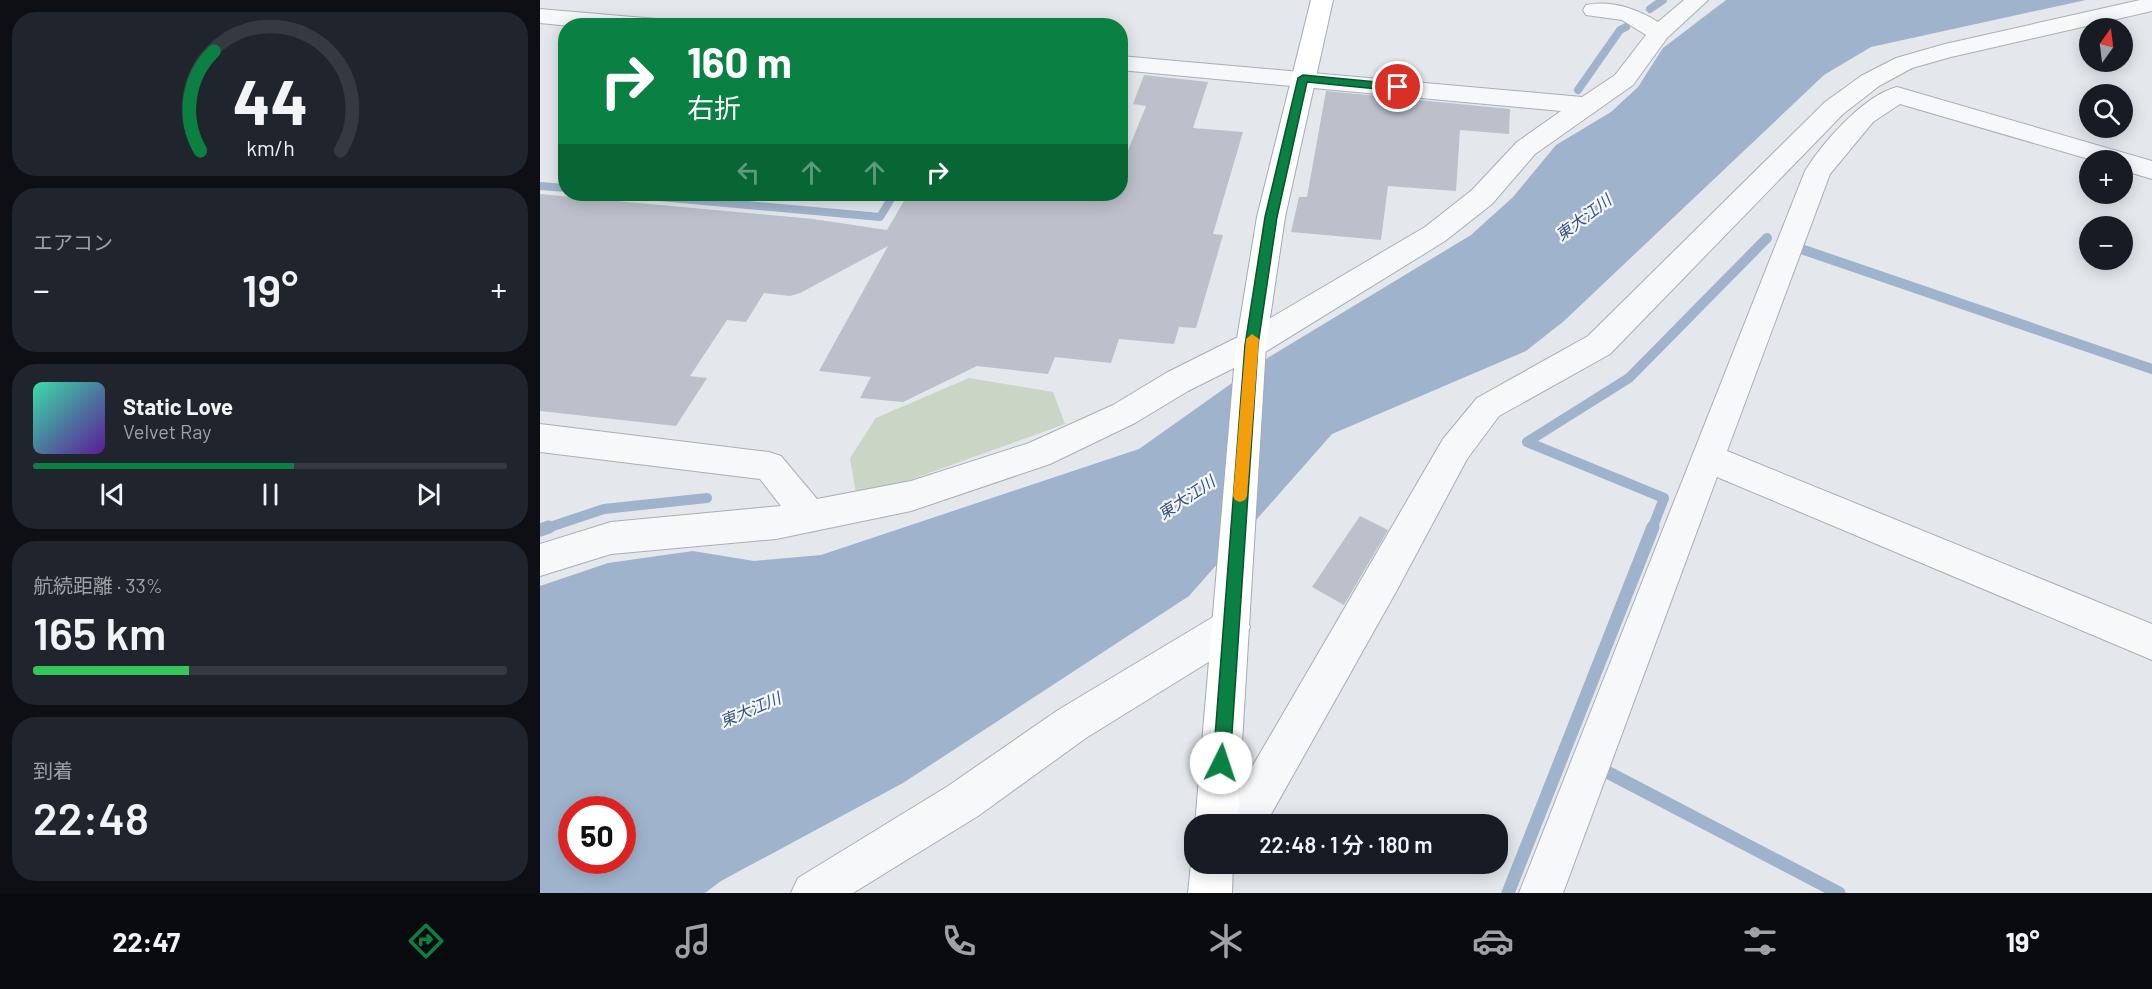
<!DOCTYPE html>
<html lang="ja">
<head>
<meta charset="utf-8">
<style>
  body { margin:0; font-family:Barlow,"Noto Sans JP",sans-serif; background:#20242c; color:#f1f3f6; height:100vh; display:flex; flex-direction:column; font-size:22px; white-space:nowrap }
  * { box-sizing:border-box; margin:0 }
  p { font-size:20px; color:#9ea1a6 }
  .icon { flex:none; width:33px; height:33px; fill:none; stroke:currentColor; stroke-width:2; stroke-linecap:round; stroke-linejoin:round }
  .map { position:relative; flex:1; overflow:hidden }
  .side { display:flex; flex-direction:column; gap:12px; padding:12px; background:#0d0f14; width:540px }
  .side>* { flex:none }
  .guide { position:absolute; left:18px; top:18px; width:570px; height:183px; border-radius:24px; box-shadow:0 3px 15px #0003; background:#0b8043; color:#fff; overflow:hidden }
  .needle { width:39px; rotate:14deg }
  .tools { position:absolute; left:1539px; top:18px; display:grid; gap:12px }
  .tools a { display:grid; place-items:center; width:54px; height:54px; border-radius:50%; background:#171b24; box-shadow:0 3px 15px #0003; font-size:30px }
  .speed { position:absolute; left:18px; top:796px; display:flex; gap:12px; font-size:30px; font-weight:700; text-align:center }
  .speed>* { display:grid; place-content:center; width:78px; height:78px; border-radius:50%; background:#171b24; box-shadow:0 3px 15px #0003; line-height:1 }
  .speed .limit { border:9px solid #d22; background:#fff; color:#111 }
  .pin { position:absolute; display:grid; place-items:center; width:51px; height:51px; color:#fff; margin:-26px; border:3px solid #fff; border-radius:50%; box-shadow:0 2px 6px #0007 }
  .me { position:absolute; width:66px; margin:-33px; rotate:4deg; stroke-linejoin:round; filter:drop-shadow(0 0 4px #0008) }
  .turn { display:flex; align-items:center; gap:21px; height:126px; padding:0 30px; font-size:27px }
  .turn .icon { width:78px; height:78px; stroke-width:2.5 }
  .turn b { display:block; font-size:42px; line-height:51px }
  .lanes { display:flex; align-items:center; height:57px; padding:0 30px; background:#0003; justify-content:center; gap:30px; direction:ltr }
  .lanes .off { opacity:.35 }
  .big { font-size:45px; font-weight:600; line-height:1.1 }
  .side .card { flex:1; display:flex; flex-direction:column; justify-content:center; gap:9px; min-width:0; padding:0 21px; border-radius:24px; background:#20242c }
  .side .dial { align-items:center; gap:0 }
  .dial svg { height:156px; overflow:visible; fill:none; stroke:#363941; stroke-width:7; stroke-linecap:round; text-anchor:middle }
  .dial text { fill:#f1f3f6; stroke:none }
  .song { display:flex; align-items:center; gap:18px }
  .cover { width:72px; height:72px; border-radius:9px; background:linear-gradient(135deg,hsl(160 70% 55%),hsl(270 70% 35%)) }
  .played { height:6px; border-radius:3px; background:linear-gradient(90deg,#0b8043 55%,#363941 55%) }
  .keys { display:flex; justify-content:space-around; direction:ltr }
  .heat { display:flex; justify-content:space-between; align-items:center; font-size:33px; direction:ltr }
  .charge { height:9px; border-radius:4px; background:linear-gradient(90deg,#34c759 33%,#363941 0) }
  .trip { position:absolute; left:644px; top:814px; width:324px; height:60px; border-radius:24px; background:#171b24; box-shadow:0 3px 15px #0003; font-weight:600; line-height:60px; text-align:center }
  .dock { display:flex; height:96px; justify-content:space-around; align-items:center; background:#090b0e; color:#9ea1a6 }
  .dock .icon { width:42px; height:42px }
  .dock .selected { color:#0b8043 }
  .dock b { font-size:27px; color:#f1f3f6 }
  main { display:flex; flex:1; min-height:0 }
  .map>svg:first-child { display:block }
  .green { fill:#c9d6c5 }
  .water { fill:#9fb4cc; fill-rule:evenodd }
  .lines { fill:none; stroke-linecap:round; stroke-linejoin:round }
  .stream-far2 { stroke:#9fb4cc; stroke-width:8 }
  .stream-far1 { stroke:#9fb4cc; stroke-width:10 }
  .stream { stroke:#9fb4cc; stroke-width:13 }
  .building { fill:#bbc0ca }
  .minor-casing { stroke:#a9aeb7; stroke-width:2 }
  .major-casing { stroke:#a3abb8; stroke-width:2 }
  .minor { fill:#f7f8fa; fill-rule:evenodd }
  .major { fill:#fff; fill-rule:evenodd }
  .route { fill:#0b8043; stroke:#07532c; stroke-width:1.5 }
  .slow { fill:#f59e0b }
  .labels { text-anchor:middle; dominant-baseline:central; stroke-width:4.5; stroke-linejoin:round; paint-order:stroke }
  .water-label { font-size:16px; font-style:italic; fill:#34527a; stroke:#f4f6f9 }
</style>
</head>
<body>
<main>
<section class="side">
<div class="card dial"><svg viewBox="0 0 100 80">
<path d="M14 69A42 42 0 1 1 86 69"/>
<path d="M14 69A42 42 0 0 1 21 18" stroke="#0b8043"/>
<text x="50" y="56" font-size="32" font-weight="700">44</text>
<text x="50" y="72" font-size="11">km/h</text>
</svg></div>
<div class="card"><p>エアコン</p>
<div class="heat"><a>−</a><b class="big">19°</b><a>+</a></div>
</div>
<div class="card">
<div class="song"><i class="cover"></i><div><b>Static Love</b><p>Velvet Ray</p></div></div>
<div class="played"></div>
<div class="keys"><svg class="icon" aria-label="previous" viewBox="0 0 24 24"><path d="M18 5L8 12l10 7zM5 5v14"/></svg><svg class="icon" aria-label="pause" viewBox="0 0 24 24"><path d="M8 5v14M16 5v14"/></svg><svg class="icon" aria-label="next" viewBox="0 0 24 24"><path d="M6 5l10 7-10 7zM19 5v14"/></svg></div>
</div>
<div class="card"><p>航続距離 · 33%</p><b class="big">165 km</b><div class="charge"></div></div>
<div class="card"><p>到着</p><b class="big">22:48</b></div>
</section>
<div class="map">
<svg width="1612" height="893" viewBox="0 0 1612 893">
  <rect width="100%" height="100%" fill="#e4e7ec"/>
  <!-- green -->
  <path class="green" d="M429 378 513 392 525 424 317 499 310 458 336 418Z"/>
  <!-- water -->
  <path class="water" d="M1186 0H1546L1331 47 1284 75 1024 321 986 351 792 434 649 596 363 783 181 881 165 893H0V586L68 563 153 551 214 561 281 555 599 449 726 359 931 235 973 197 1016 145 1071 112 1098 87 1123 48ZM32 810H82V861H32Z"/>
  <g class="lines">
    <!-- stream-far2 -->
    <g class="stream-far2">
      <path d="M1110 9 1123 0"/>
      <path d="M1038 90 1080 30 1086 27"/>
      <path d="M0 186 26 188"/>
      <path d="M86 194 340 217 354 194"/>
    </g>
    <!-- stream-far1 -->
    <g class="stream-far1">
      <path d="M1261 249 1612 369"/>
      <path d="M4 529 64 509 167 498"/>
      <path d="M1112 529 1124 498 987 442 1089 378 1227 238"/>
    </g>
    <!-- stream -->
    <g class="stream">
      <path d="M0 530 9 527"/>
      <path d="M1069 773 1299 893"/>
      <path d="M968 893 1113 527"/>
    </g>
  </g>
  <!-- building -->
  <g class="building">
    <path d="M604 75 668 82 653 128 703 132 673 234 683 235 656 328 639 327 634 344 579 339 571 363 515 357 508 374 437 366 363 402 320 398 331 377 279 371 348 246 260 293 250 296 224 293 206 322 187 320 150 376 167 378 136 426 0 411V194L273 219 347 230 368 194H580V170L606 106 593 104Z"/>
    <path d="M786 91 970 109 969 134 920 130 916 191 848 186 841 240 751 232 759 197H767Z"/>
    <path d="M820 516 848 530 804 605 772 587Z"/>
  </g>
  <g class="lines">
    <!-- minor casing -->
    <g class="minor-casing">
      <g id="minor">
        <path d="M1144 0H1168L1127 38 1093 85 995 154 952 204 905 241 722 354 648 391 595 423 510 464 371 511 236 539 71 554 0 576V544L71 522 241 506 220 479 0 452V424L229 452 241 456 277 499 371 481 489 443 573 405 626 373 700 336 885 227 932 190 977 142 1021 111 580 70V56L1042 97 1075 75 1106 35 1082 20 1046 15 1043 10 1046 5C1071 0 1097 9 1118 22Z"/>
        <path d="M1600 0H1612V11L1411 57 1372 68 1339 86 1303 114 1070 354 959 416 927 459 857 590 725 825H681L687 810 903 439 937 398 1048 336 1285 102 1321 76 1356 58 1405 44Z"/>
        <path d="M0 9 116 19 124 21 127 26H30L0 23Z"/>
        <path d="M1357 87 1612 161V179L1582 170V160H1552L1360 104 1333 122 1290 174 1187 451 1612 624V660L1177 477 1023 893H979L1265 171C1283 142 1323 96 1357 87Z"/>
        <path d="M691 609 704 614 710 627 704 640 546 738 438 816 313 893H251L258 878 408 786 518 710 678 614Z"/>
      </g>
    </g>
    <!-- major casing -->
    <g class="major-casing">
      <g id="major">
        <path d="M771 0H793L745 217 726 345 697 825H655L696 345 717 217Z"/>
        <path d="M654 856V864H693L692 893H648L651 864Z"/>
      </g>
    </g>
    <!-- minor -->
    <use href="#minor" class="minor"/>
    <!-- major -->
    <use href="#major" class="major"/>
  </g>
  <!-- route -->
  <path class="route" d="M763 75 858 84 863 87 858 91 767 82 737 217 718 345 690 763 687 769 681 771 675 769 673 763 705 345 725 217 758 78Z"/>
  <!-- slow -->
  <path class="slow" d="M712 334 719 339 707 496 705 500 700 502 695 500 693 496 706 339Z"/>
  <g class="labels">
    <!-- water labels -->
    <g class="water-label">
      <text transform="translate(1043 217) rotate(-37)">東大江川</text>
      <text transform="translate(646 497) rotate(-34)">東大江川</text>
      <text transform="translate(210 709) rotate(-23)">東大江川</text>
    </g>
  </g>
</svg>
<div class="tools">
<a><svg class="needle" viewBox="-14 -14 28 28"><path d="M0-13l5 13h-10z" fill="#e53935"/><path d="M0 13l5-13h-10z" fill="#9ea1a6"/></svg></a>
<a><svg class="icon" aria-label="search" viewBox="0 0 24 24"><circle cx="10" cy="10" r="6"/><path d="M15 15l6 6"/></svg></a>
<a>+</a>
<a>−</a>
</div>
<div class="speed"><div class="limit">50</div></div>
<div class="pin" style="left:858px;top:87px;background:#d93025"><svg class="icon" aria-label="arrive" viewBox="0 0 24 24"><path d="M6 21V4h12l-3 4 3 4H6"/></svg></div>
<svg class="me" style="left:681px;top:763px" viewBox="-20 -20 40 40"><circle r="19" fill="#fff"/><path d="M0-13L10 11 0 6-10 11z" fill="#0b8043"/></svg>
<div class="trip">22:48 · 1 分 · 180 m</div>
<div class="guide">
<div class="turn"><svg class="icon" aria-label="right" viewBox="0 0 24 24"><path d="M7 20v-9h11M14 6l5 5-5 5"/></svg><div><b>160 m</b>右折</div></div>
<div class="lanes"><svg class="icon off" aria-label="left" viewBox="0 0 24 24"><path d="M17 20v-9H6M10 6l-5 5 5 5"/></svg><svg class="icon off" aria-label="ahead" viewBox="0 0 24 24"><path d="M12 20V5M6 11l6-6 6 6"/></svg><svg class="icon off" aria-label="ahead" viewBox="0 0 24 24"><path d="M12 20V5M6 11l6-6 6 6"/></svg><svg class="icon" aria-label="right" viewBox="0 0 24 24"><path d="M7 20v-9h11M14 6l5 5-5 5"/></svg></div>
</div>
</div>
</main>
<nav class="dock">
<b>22:47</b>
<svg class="icon selected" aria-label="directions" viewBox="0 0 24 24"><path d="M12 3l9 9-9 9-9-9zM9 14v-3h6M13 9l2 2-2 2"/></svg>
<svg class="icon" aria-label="music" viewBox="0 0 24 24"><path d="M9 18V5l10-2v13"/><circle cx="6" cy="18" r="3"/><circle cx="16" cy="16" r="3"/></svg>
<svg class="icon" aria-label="phone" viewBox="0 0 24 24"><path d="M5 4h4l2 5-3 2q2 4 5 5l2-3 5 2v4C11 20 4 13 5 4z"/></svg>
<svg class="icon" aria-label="climate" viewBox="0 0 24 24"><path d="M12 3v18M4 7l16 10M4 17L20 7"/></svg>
<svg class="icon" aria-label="car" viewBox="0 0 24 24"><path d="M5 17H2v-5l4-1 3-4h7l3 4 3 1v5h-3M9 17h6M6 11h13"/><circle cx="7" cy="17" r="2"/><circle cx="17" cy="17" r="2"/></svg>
<svg class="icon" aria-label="filters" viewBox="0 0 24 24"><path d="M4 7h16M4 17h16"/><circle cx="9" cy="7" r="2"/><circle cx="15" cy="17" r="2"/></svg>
<b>19°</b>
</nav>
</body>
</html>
